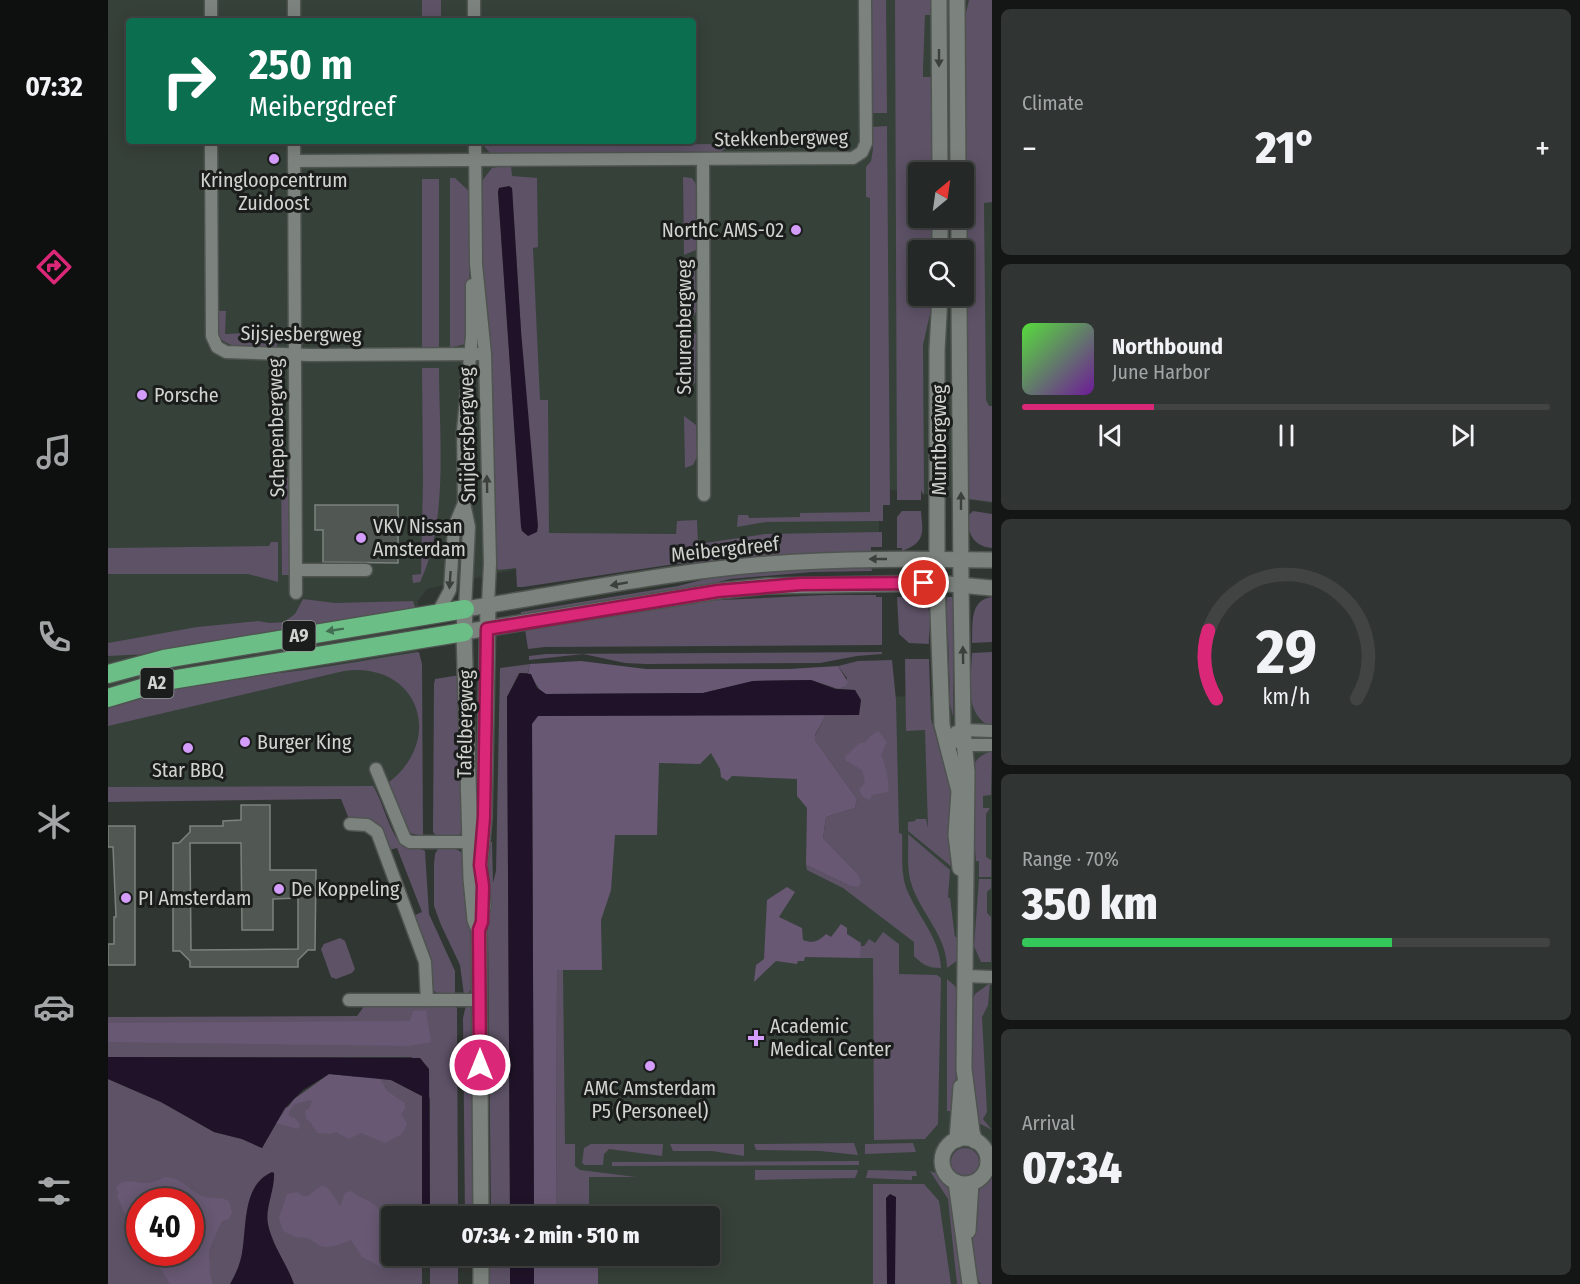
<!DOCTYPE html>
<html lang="en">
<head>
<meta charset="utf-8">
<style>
  body { margin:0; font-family:"Fira Sans Condensed",sans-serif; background:#303432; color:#f1f3f6; height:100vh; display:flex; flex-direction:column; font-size:22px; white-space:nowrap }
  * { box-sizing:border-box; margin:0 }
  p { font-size:20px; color:#a3a6a7 }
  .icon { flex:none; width:33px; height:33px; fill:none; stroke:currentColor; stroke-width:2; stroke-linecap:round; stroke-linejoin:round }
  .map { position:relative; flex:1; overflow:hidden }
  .side { display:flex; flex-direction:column; gap:9px; padding:9px; background:#141615; width:588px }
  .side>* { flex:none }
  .hud { position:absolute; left:18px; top:18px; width:570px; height:126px; border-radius:6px; box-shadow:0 3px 15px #0003,0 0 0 2px #414443; background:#0b6e4f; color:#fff; overflow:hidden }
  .needle { width:39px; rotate:29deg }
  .tools { position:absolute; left:800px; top:162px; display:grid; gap:12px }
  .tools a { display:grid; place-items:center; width:66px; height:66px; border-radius:6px; background:#242826; box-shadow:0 3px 15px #0003,0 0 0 2px #414443; font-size:30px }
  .speed { position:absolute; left:18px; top:1188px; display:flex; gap:12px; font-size:30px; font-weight:700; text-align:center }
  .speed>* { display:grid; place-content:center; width:78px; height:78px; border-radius:50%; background:#242826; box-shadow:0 3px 15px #0003,0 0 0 2px #414443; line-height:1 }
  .speed .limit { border:9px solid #d22; background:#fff; color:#111 }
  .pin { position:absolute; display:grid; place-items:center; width:51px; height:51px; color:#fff; margin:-26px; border:3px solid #fff; border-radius:50%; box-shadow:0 2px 6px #0007 }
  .me { position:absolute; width:66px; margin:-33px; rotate:0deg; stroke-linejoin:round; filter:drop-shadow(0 0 4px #0008) }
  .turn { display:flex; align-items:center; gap:21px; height:126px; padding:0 24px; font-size:27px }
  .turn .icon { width:78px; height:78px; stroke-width:2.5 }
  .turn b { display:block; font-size:42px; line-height:51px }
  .big { font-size:45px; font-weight:800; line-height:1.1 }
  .side .card { flex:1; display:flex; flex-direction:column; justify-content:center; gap:9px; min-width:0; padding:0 21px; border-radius:9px; background:#303432 }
  .side .dial { align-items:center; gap:0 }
  .dial svg { height:156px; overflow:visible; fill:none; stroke:#414443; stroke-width:7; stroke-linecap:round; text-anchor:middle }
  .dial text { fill:#f1f3f6; stroke:none }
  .song { display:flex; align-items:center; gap:18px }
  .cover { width:72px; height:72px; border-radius:9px; background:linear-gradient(135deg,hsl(110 70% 55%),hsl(280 70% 35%)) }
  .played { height:6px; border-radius:3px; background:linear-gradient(90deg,#db2777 25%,#414443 25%) }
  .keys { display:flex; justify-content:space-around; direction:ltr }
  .heat { display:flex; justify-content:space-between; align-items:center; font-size:33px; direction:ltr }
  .charge { height:9px; border-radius:4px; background:linear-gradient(90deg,#34c759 70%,#414443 0) }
  .trip { position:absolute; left:273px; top:1206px; width:339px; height:60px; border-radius:6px; background:#242826; box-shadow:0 3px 15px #0003,0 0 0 2px #414443; font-weight:800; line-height:60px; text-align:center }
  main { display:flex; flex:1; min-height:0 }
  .tabs { display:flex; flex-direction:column; width:108px; justify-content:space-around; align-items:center; background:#0e100f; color:#a3a6a7 }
  .tabs .icon { width:42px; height:42px }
  .tabs .selected { color:#db2777 }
  .tabs b { font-size:27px; color:#f1f3f6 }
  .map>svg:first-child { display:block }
  .built { fill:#364139; fill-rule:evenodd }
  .green { fill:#5d5266; fill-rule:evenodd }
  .forest { fill:#685873 }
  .water { fill:#201329 }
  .building { fill:#515752; stroke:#7c827d; stroke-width:1.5; fill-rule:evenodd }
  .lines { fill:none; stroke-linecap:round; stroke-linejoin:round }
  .minor-casing { stroke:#4f5450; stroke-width:15 }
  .tertiary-casing { stroke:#4f5450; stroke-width:18 }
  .secondary-casing { stroke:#4f5450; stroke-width:18 }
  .motorway-casing { stroke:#4f5450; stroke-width:21 }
  .minor { stroke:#7c827d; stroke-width:12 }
  .tertiary { stroke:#7c827d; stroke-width:15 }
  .secondary { stroke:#7c827d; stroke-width:15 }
  .motorway { stroke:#6cbe87; stroke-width:18 }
  .oneway { fill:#3c403d }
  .oneway2 { fill:#436e51 }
  .route-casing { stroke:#8e194d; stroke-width:15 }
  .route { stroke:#db2777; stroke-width:10 }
  .poi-dot { fill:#d49cfb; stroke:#1a1d1b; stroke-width:2 }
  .labels { text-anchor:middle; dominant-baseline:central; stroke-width:6; stroke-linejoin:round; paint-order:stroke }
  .shield { fill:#1a1d1b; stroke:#999c9a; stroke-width:1.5 }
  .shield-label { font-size:18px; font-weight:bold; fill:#d0d3d0 }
  .street-label { font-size:20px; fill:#d0d3d0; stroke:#1a1d1b }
  .poi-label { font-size:20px; fill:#d0d3d0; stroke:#1a1d1b; text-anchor:start }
</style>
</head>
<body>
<main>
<nav class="tabs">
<b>07:32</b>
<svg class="icon selected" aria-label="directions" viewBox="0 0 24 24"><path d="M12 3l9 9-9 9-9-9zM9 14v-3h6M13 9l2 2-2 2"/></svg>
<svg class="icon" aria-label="music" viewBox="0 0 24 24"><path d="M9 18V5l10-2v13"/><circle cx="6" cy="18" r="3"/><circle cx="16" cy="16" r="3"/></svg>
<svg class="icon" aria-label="phone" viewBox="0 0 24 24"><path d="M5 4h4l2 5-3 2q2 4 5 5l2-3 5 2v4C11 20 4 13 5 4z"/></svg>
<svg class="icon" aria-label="climate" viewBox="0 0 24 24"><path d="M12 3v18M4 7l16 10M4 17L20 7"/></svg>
<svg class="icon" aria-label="car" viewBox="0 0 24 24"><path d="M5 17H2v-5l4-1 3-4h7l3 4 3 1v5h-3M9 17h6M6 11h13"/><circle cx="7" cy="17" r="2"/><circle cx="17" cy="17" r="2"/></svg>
<svg class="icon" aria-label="filters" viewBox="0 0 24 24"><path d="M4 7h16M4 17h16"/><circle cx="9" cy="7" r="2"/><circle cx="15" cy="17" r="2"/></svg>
</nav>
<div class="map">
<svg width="884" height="1284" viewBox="0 0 884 1284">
  <rect width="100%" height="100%" fill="#303632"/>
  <!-- built -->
  <g class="built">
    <path d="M0 0H884V503L771 488V543L422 566 319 589 310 601 309 657 313 757 285 784 265 791 0 792ZM21 21H585V141H21ZM810 172H855V218H810ZM810 250H855V296H810Z"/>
    <path d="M731 696 884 697V1284H413L412 1256H602V1216H412L426 699Z"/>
  </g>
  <!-- green -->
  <g class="green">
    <rect x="314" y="0" width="19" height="21"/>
    <path d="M762 0H778L779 113H764Z"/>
    <path d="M787 0H824L822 15H817L815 70V77H823L826 95V172H810V218H826V250H810V296H826L815 345 816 495 813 490V500H789V497Z"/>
    <path d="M861 0H884V202L876 203 878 400 881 406H884V502L861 499 859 462 855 67 856 21Z"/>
    <path d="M779 126 782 505H775V521L658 522 629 527 630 515H640L641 518 692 517V513L762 512V198L758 197V167L763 161 765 149 764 127Z"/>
    <path d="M622 144 613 152 383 154 375 145Z"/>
    <path d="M395 166H403L404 176 429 178 430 247 425 248 432 400H440L441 533 568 534 569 521 589 520 590 544 657 534 774 532V547H763V553L567 564 415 587H409L408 568 390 570 386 557 373 234 374 181 384 168ZM397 187 404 188 413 331 414 531 390 192 391 188Z"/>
    <path d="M575 177 584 178 588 184V250L576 255Z"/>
    <path d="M342 178H347L362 192 361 343 342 348Z"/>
    <path d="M314 179H331V348L314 349Z"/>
    <path d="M577 261 587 264 588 311 586 316 576 317Z"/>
    <path d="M111 311H118L117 334 169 332V347C150 346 124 352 111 337Z"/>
    <path d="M576 329 588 334 587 383 575 389Z"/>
    <path d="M314 368H331C331 434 341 522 312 582L305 583 304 575 313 574 315 481Z"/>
    <path d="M576 416 588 425 589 457 585 465 577 468Z"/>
    <path d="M173 471 182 480 183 575H174Z"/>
    <path d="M794 511H813C814 529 820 542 794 551V548H789V517Z"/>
    <path d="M865 511 884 514V548C866 546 861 536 859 519L861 520V515Z"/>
    <path d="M163 542H170V582L140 574H0V548L161 546Z"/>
    <path d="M763 565 764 571 704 572 622 579 588 588 413 617V612L570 586 613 575Z"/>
    <path d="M717 595H768V597H774V645L437 647 420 649 417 629 591 601Z"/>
    <path d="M794 595C831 596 821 622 821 644L801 643 791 634 789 597H794Z"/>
    <path d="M839 597H844L846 604 845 717 842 703 840 636 835 616Z"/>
    <path d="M884 597V642L864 643C865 624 861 600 884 597Z"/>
    <path d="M195 599 227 603 305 601 308 610 42 654 0 656V643L89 627 150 621 162 623 176 622 187 614Z"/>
    <path d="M311 652 314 664 315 836 301 833 280 783C338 739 310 661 236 671L0 726V704C56 681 120 680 180 672 224 667 267 658 311 652Z"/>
    <path d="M774 652V654L749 656 712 663 538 664 517 663 475 654 421 660V656L438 654Z"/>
    <path d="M884 652V727C855 715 863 679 864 653Z"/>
    <path d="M797 659H821L823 719 844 794 845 868 800 831V822L807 821 808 819H818L820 828 817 730 798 731Z"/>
    <path d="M784 660 788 700 791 833 794 834C795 852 792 873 799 890 810 917 832 938 833 968 820 968 815 965 806 956V942L735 888 699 870 698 865 740 885 749 873 715 838 718 817 747 808 749 799 707 740V736L718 715H751L747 690 730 689 737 687 739 678 730 666 750 661Z"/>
    <path d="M422 664 420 673H411L399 697 402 1216H383L379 841 384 842 385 883 388 871 392 668Z"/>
    <path d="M352 675 357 831 349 836H328L325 832 326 684 327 679Z"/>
    <path d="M884 751 883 795 875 796V808H882L878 814V857L883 860V877H871V861H868C867 842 860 779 866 765 869 757 876 754 884 751Z"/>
    <path d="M265 786C275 801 282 836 295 845 303 850 311 847 317 851L321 914 347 971V995L331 994 324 990 323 963 305 916 314 912 289 848 281 850C272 823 270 821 241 819L233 799 0 802V787Z"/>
    <path d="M800 834 842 870 840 898H842L847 937H850V960L839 968C839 936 814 915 804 886 798 870 801 851 800 834Z"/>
    <path d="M330 849H348L358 855 363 919 364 988 359 995H356L352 965 333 925 326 906V864L327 854Z"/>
    <path d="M871 879H883V888L879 892V913L883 917V962H873L866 946Z"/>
    <path d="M775 932 791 944V974L829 975 833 978 830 1124 817 1139 766 1140 765 958H752L751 946H756L761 939 767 943Z"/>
    <path d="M232 938 237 941 247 969 244 973 228 979 223 977 213 949 216 944Z"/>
    <path d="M449 970H455L457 1144H467V1166L472 1170 528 1177H481V1216H448Z"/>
    <path d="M839 979 847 986 850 993 847 1111H839Z"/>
    <path d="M882 983 880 1005 874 1017 879 1112 875 1119 884 1130 867 1121 862 1007 867 994Z"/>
    <path d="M257 1005 347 1006 349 1008 350 1216H322V1099L304 1057H0V1017L249 1016Z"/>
    <path d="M358 1005 362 1006 364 1013 365 1216H357L355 1018Z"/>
    <path d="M251 1076 283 1080 314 1096V1216H284V1256H314V1284H0V1079L53 1102 106 1132 134 1139 154 1148 177 1108ZM32 1202H82V1252H32Z"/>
    <path d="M746 1143 750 1155 712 1151 648 1150 646 1144Z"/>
    <path d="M805 1143 808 1152 757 1154V1144Z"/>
    <path d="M483 1144H555L554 1156 501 1149 496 1154 495 1165H477L474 1163 476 1148Z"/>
    <path d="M562 1144H636V1156L604 1151H565Z"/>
    <circle cx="857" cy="1162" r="14"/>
    <path d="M751 1161V1165L504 1166V1162Z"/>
    <path d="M647 1170H749L750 1171 747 1178 647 1180Z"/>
    <path d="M760 1170 808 1171 809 1176H804V1180L758 1178Z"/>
    <path d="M822 1171 830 1174 842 1186 856 1284H849L840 1199Z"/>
    <path d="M884 1175V1284H873C857 1268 866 1215 867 1194L870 1187Z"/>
    <path d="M765 1184H816L831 1201 843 1284H765Z"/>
    <rect x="322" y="1256" width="28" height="28"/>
    <rect x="382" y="1256" width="20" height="28"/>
  </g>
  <!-- forest -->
  <g class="forest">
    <path d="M473 661 538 669H681L730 666 740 682 737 687 730 689 703 680 645 681 595 693 438 694C426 687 428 679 420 674L422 664Z"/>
    <path d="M718 715 707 735V740L749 799 747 808 718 817 715 838 749 873 753 882 750 887 740 885 698 865 699 808 689 796V779L624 776 619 781 613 777 612 769 603 753 592 764 551 763 549 835H507L503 890 493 920 494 970H449L448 1216H426L424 722 430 716Z"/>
    <path d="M770 731 779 742 773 755C777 763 782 783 780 792L764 795 762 800 755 797 751 790 757 782 754 770 738 761 737 757 751 743H757L762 736Z"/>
    <path d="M679 887 687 892 671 917 694 928 695 940C705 944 711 941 718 934L723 937 733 924 739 928V934L753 943 752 958 697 957 696 961H690L689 964 668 961 646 982 648 965 656 959 659 900Z"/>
    <path d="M318 1010 323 1042 301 1046 0 1042V1023L302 1021 305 1011Z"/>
    <path d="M221 1074 272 1079 279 1091 297 1103V1109L293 1114 299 1124 294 1134 277 1143 253 1133 241 1139 228 1132 222 1134 209 1133 203 1123 198 1119 197 1111 202 1107 204 1100 187 1104 181 1112V1116L187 1118 192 1125 190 1129 168 1123 186 1099Z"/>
    <path d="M57 1177C74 1177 82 1192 97 1197 106 1200 113 1196 121 1201L124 1213 121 1219 114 1221 101 1250 102 1275 105 1284H62L43 1253 82 1252V1202H32L31 1233 16 1212 9 1196 10 1192 8 1188C16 1177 26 1183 37 1183 44 1183 51 1180 57 1177Z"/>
    <path d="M214 1185 220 1188 232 1206 237 1193 243 1191C252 1198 264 1200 271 1210 274 1214 281 1255 279 1260 278 1262 275 1265 273 1267L254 1257 243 1240C236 1243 227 1247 219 1247 206 1248 206 1234 189 1238L175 1231 171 1218 179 1194 189 1192 195 1196H200Z"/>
    <rect x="426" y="1256" width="64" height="28"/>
  </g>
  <!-- water -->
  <g class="water">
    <path d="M401 186 404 188 413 331 430 526 429 532 420 536 414 531 413 527 390 192 391 188Z"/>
    <path d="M412 673 423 674 429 688 438 694 595 693 645 681 703 680 727 689 747 690 753 700 751 715 430 716 424 724 426 1216H402L399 697Z"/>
    <path d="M0 1057 312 1058 321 1069 322 1216H314V1096L283 1080 221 1074 195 1090 177 1108 154 1148 134 1139 106 1132 53 1102 0 1079Z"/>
    <path d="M164 1172 166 1173C167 1190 157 1207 160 1224 164 1245 179 1264 186 1284H122C128 1274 132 1264 134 1253 139 1226 134 1185 164 1172Z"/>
    <path d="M782 1194 788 1197 787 1284H779L778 1198Z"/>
    <rect x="402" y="1256" width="24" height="28"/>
  </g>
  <!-- building -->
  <g class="building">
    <path d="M207 505H290V563L215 562V530H207Z"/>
    <path d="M133 805H162V870H208L207 950H200L190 960V967H82V961L72 951H65V843H71L82 832V826H115V821L133 820ZM82 843H133L134 930H165V899L190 898V949L83 950Z"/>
    <path d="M0 826H27V965H0V944H6V917H8L5 847H0Z"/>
  </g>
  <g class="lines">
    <!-- minor casing -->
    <g class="minor-casing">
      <g id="minor">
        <path d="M103 0V21"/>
        <path d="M186 0V21"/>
        <path d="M366 0V21"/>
        <path d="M103 141 104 336 109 347 118 352 202 355 377 354"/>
        <path d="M186 141 188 593"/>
        <path d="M367 141 368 264 377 354 382 563 380 605"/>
        <path d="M595 159 596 495"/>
        <path d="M186 161 745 158 754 152 758 143 757 0"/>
        <path d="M189 570H258"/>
        <path d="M357 609 361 527 356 503 355 431 364 336V285"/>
        <path d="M329 614 342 590 346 527 356 503"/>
        <path d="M848 732 855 730 884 731"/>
        <path d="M836 736 857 745H884"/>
        <path d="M268 769 297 839 302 842H369"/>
        <path d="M242 824 259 825 269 832 317 962 319 1000"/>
        <path d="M857 976 884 977"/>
        <path d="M241 1000H372"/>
      </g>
    </g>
    <!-- tertiary casing -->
    <g class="tertiary-casing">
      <g id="tertiary">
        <path d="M829 583 834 725 851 791 848 835 852 868"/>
        <path d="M853 583 855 730 859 772 856 1069 864 1132 867 1141"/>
        <path d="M357 609 356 632 363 879 367 920 371 930 373 1216"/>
        <path d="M375 907 372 865 376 817 380 605"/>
        <circle cx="857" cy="1161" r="23"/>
        <path d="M849 1140 853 1087"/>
        <path d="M848 1182 862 1284"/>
        <path d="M860 1231 863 1183"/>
        <path d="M373 1256V1284"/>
      </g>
    </g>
    <!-- secondary casing -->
    <g class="secondary-casing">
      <g id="secondary">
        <path d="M831 0 832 172"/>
        <path d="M849 0 850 172"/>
        <path d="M832 218V250"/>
        <path d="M851 218V250"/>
        <path d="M851 296 853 583"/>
        <path d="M829 583V350L832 296"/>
        <path d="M357 609C458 593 558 572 660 564 735 558 809 559 884 560"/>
        <path d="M356 632 610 591 658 586 829 583 884 588"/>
      </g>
    </g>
    <!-- motorway casing -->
    <g class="motorway-casing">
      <g id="motorway">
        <path d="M0 674 56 659 357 609"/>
        <path d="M0 698 57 681 356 632"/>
      </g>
    </g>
    <!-- minor -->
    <use href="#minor" class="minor"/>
    <!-- tertiary -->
    <use href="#tertiary" class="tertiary"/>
    <!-- secondary -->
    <use href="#secondary" class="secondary"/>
    <!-- motorway -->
    <use href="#motorway" class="motorway"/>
  </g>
  <!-- one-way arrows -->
  <defs><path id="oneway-solid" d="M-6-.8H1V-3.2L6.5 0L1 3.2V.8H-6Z" transform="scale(1.5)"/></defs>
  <g class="oneway">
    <use href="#oneway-solid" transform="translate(831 58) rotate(90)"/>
    <use href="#oneway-solid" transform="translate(379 484) rotate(-91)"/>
    <use href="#oneway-solid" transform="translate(853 501) rotate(-90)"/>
    <use href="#oneway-solid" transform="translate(770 559) rotate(180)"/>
    <use href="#oneway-solid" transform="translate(342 580) rotate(94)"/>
    <use href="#oneway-solid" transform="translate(511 584) rotate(170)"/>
    <use href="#oneway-solid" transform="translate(855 655) rotate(-91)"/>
  </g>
  <use class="oneway2" href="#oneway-solid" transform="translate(227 630) rotate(171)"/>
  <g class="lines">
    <!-- route casing -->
    <g class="route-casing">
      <path id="route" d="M372 1065 371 930 374 922 375 886 372 865 376 817 379 629 610 591 693 584 816 583"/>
    </g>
    <!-- route -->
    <use href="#route" class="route"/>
  </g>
  <!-- markers -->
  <g class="poi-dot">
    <circle cx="166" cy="159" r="6"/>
    <circle cx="688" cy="230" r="6"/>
    <circle cx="34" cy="395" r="6"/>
    <circle cx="253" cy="538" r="6"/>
    <circle cx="137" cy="742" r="6"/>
    <circle cx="80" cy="748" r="6"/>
    <circle cx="171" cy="889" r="6"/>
    <circle cx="18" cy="898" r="6"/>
    <path d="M645 1029h6v6h6v6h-6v6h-6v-6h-6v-6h6z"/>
    <circle cx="542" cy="1066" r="6"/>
  </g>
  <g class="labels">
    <!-- shield labels -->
    <g class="shield">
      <rect x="174.5" y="621" width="33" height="30" rx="4.5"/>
      <rect x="32.5" y="668" width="33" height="30" rx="4.5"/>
    </g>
    <g class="shield-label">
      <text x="191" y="636">A9</text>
      <text x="49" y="683">A2</text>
    </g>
    <!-- street labels -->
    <g class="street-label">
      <text transform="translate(673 138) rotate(-1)">Stekkenbergweg</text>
      <text transform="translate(576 327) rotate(-90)">Schurenbergweg</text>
      <text transform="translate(193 334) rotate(1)">Sijsjesbergweg</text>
      <text transform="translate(168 428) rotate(-91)">Schepenbergweg</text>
      <text transform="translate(359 435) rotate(-91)">Snijdersbergweg</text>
      <text transform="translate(831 440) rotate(-90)">Muntbergweg</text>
      <text transform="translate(617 549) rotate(-6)">Meibergdreef</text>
      <text transform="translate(357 724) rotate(-89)">Tafelbergweg</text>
    </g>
    <!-- poi labels -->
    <g class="poi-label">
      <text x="166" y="180" text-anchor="middle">Kringloopcentrum<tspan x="166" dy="23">Zuidoost</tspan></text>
      <text x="676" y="230" text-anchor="end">NorthC AMS-02</text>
      <text x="46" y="395">Porsche</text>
      <text x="265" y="526">VKV Nissan<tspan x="265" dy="23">Amsterdam</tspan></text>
      <text x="149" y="742">Burger King</text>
      <text x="80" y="770" text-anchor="middle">Star BBQ</text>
      <text x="183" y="889">De Koppeling</text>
      <text x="30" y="898">PI Amsterdam</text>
      <text x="662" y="1026">Academic<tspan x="662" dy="23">Medical Center</tspan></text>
      <text x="542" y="1088" text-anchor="middle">AMC Amsterdam<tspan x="542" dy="23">P5 (Personeel)</tspan></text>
    </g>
  </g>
</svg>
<div class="tools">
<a><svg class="needle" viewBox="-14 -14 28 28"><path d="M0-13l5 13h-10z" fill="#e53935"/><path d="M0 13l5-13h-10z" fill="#a3a6a7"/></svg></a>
<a><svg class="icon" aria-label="search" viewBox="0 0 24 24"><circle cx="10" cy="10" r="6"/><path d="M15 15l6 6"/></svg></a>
</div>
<div class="speed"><div class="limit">40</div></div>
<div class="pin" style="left:816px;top:583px;background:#d93025"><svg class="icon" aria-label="arrive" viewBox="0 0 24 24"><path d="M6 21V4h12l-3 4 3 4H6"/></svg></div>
<svg class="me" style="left:372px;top:1065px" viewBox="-20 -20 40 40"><circle r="17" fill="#db2777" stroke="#fff" stroke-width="3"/><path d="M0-11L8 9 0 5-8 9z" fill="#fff"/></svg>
<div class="trip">07:34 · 2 min · 510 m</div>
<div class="hud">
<div class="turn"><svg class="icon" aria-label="right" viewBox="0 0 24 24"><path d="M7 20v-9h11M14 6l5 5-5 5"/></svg><div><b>250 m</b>Meibergdreef</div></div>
</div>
</div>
<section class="side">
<div class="card"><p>Climate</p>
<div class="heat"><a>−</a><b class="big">21°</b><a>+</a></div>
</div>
<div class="card">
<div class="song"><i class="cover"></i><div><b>Northbound</b><p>June Harbor</p></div></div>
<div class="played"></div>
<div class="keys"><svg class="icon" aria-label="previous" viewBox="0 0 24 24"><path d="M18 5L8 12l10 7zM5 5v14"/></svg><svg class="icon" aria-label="pause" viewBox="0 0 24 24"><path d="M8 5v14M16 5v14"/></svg><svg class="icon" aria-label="next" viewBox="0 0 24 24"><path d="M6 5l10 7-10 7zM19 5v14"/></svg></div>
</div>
<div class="card dial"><svg viewBox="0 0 100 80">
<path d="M14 69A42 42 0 1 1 86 69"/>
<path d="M14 69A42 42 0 0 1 10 34" stroke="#db2777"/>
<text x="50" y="56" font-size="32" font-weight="700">29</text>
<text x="50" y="72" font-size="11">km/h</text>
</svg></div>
<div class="card"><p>Range · 70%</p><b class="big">350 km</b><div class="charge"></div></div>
<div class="card"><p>Arrival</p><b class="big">07:34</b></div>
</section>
</main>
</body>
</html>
